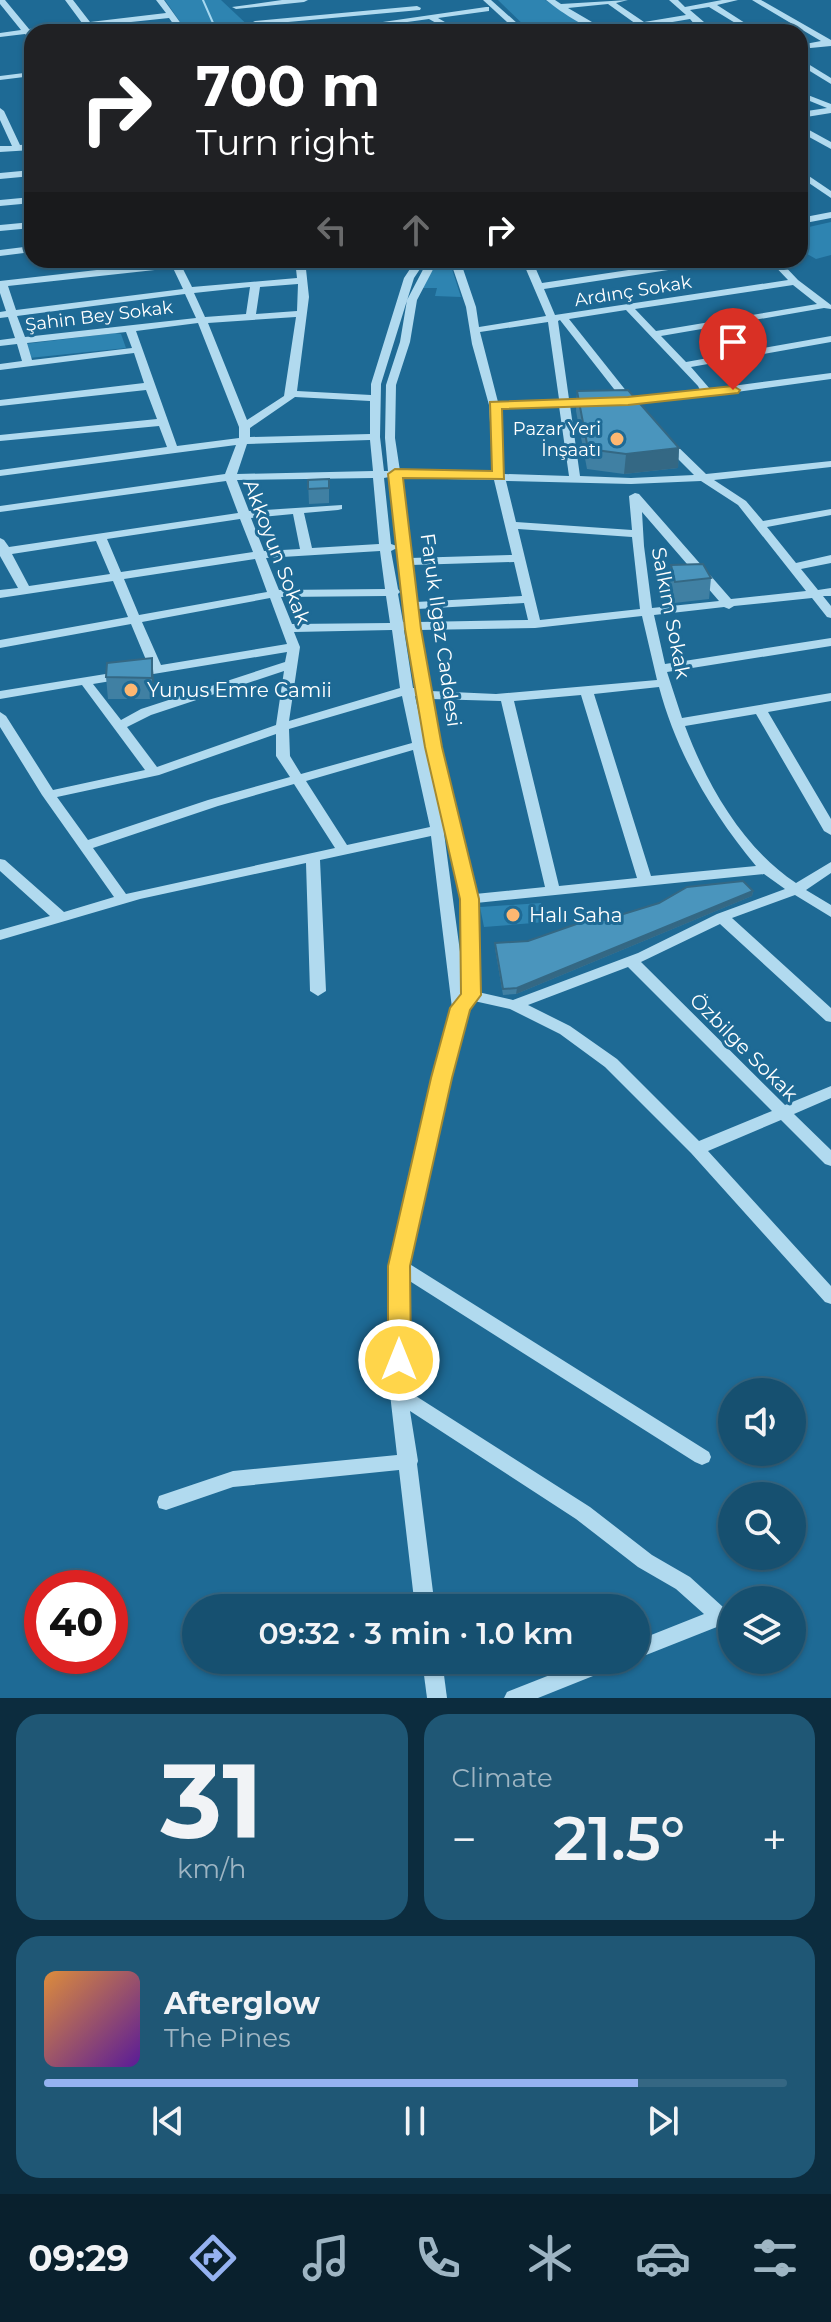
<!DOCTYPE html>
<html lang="en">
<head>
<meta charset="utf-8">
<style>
  body { margin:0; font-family:Montserrat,sans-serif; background:#1f5775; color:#f1f3f6; height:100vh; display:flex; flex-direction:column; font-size:30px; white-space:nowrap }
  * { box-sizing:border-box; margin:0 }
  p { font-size:26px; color:#9eb5c3 }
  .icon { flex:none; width:44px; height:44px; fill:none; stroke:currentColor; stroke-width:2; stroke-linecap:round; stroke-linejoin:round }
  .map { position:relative; height:1698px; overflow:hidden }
  .panel { display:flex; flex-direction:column; gap:16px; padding:16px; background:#0c2c3e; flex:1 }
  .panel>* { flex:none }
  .banner { position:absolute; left:24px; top:24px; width:784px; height:244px; border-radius:24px; box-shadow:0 2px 6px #0004,0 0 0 2px #356783; background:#202124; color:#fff; overflow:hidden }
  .controls { position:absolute; left:718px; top:1378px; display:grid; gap:16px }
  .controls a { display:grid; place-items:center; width:88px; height:88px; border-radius:50%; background:#165070; box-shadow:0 2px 6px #0004,0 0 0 2px #356783; font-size:40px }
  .speed { position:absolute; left:24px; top:1570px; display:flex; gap:16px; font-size:40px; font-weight:700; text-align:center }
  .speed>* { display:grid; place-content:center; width:104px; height:104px; border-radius:50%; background:#165070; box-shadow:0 2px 6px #0004,0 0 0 2px #356783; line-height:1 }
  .speed .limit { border:12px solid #d22; background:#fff; color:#111 }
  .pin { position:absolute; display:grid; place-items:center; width:68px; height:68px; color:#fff; margin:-82px -34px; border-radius:50% 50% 50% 0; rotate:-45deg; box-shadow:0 0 8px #0007 }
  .pin .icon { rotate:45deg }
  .me { position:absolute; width:88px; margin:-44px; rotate:0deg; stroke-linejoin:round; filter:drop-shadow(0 0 6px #0008) }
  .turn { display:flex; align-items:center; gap:28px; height:168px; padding:0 40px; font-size:36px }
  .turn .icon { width:104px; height:104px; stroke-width:2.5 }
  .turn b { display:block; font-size:56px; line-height:68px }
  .lanes { display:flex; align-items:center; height:76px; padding:0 40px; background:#0003; justify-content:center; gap:40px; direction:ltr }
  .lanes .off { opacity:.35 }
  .big { font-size:60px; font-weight:600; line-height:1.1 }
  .panel .tile { flex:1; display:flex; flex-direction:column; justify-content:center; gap:12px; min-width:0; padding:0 28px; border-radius:24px; background:#1f5775 }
  .panel .dial { align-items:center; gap:0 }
  .dial b { font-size:104px; line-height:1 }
  .song { display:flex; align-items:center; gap:24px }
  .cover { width:96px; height:96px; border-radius:12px; background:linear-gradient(135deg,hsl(30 70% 55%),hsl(270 70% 35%)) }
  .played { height:8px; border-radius:4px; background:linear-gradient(90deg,#95b2f1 80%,#356783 80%) }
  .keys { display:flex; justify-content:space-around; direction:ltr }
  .heat { display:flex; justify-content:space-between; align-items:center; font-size:44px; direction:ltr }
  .panel .tiles { flex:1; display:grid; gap:16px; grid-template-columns:1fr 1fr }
  .tile:last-child { grid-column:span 2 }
  .trip { position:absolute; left:182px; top:1594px; width:468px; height:80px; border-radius:40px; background:#165070; box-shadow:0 2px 6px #0004,0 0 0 2px #356783; font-weight:600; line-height:80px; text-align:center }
  .tab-bar { display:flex; height:128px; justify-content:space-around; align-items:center; background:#09202d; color:#9eb5c3 }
  .tab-bar .icon { width:56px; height:56px }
  .tab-bar .selected { color:#95b2f1 }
  .tab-bar b { font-size:36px; color:#f1f3f6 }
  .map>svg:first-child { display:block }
  .green { fill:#2e84b1 }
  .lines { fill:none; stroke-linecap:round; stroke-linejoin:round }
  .stream { stroke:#a5d7f0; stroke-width:2 }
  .minor { fill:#b1daef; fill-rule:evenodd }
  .wall { fill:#4080a3 }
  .shaded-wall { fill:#346884 }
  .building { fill:#4a95bd; stroke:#346884; stroke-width:2 }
  .route { fill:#ffd54a; stroke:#a68a30; stroke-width:2 }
  .poi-dot { fill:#fdb771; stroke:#1e6a95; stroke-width:3 }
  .labels { text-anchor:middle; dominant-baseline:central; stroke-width:6; stroke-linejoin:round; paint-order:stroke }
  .far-street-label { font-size:18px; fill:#fff; stroke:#1e6a95 }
  .far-poi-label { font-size:18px; fill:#fff; stroke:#1e6a95; text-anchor:end }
  .street-label { font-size:20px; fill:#fff; stroke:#1e6a95 }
  .poi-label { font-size:20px; fill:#fff; stroke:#1e6a95; text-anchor:start }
</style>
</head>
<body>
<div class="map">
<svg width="831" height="1698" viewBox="0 0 831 1698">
  <rect width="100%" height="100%" fill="#1e6a95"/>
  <!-- green -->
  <g class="green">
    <path d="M165 0H221L255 32H187Z"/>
    <path d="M498 0H545L596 30 531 32Z"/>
    <path d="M831 222V255L816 259 800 250V229Z"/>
    <path d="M440 260H449L461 297 435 296 437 288H420Z"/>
    <path d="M115 333 121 334 126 348 29 358 25 344Z"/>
    <path d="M541 903 546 922 484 927 480 907Z"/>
  </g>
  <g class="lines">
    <!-- stream -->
    <path class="stream" d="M203 0 217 32"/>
    <!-- minor -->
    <g class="minor">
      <path d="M0 0H5L29 29 82 23 65 0H73L90 22 166 13 156 0H164L187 32H179L169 18 93 26 97 32H89L86 27 32 32 31 39 25 34 0 37V33L21 30 0 4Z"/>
      <path d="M282 0H308L304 2 236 9 232 7Z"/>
      <path d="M483 0H491L527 32H518Z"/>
      <path d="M546 0H555L561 4 628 0 616 3 644 22 686 15 669 0H678L685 7 722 0H738L717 5 759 32H750L709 7 690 10 704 22 709 32H701L690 19 649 26 646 29C636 26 625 31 615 32 591 34 564 14 546 0ZM608 4 636 24 604 29 568 8Z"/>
      <path d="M752 0H761L831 40V46L800 49V45L821 41Z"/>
      <path d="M417 6 421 8 420 10 255 25 251 23 255 21Z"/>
      <path d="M486 7H489V11L438 18 462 32H452L429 19 335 32H314Z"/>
      <path d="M800 59 831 78V84L800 65Z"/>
      <path d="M32 72V76L0 80V76Z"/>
      <path d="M800 92 831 104V113L800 118V112L827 108 800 97Z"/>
      <path d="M0 108 4 111 20 145 32 144V150L0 152V146H12L0 120Z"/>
      <path d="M800 125 831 142V149L800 132Z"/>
      <path d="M32 170V176L0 179V173Z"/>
      <path d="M800 170 831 191V198L800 177Z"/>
      <path d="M32 197V203L0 206V200Z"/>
      <path d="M831 212V218L800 224V218Z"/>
      <path d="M32 222V228L0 231V225Z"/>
      <path d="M32 246V252L0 256V250Z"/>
      <path d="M222 260 217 263 182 267 192 287 297 278 295 260H305L309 297 297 391 371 395V384L404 278 416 260H426L414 278 381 384 380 437 384 471H388L385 438 386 385 400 342 407 300 428 260H438L417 300 410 342 396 385 395 438 400 471 493 474 489 405 472 344 466 307 450 260H460L476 307 479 327 546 316 522 260H532L542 283 695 260H719L714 263 544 289 555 315 788 280 769 260H779L798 280 831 305V309L824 308 661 336 686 362 831 336V342L691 367 710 389 831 373V379L707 396 636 403 635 406C630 407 621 405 618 401L621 398 560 320 558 321 569 399 594 398 599 401 594 404 570 405 580 476 631 478 694 475 663 444 662 442 667 439 671 440 706 474 831 461V467L714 480 746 501 763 521 831 509V515L767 527 796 563 831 555V563L801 569 818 590 831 588V596H823L831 606V618L827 617 812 598 734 606 729 609 724 607 654 615 665 664 831 638V646L667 672 682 718 831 693V701L768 712 831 819V835L824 831 756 714 685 726C707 785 743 848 796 883L831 862V873L806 890 831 905V917L795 895 732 918 831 1008V1022L826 1021 720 924 641 962 785 1105 831 1086V1098L794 1114 831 1150V1166L825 1164 781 1120 708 1151 831 1286V1304L825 1302 691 1153 605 1067 560 1034 510 1009 474 1001 467 1009 449 1078 408 1263 709 1452 711 1457 709 1462 702 1465 695 1462 408 1280V1391L590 1507 652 1555 690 1577 723 1607 732 1603V1621L636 1659V1641L704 1614 676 1589 638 1567 576 1519 410 1411 418 1461 417 1464 435 1608H415L399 1470 233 1487 166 1510 159 1508 157 1502 159 1496 233 1471 397 1455 390 1394V1266L433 1078 452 1008 431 836 320 860 326 991 318 996 310 991 306 863 140 899 0 940V930L50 916 0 871V859L5 860 64 912 114 897 42 795 0 727V712L6 716 53 790 145 770 82 685 0 699V691L149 667 131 624 0 648V640L128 617 113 581 0 598V590L18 588 0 556V538L4 540 9 547 238 513 226 481 0 512V506L225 474 236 445 0 476V470L167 447 159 426 0 441V435L157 419 146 390 0 406V400L144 383 134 353 0 370V364L22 361 17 344 0 346V340L15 338 8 317 0 318V312L6 311 0 293V281L176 261ZM173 268 183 289 16 310 8 286ZM298 284 297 311 256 314 260 287ZM793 285 817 304 656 331 635 309ZM250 287 246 314 205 317 194 293ZM185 294 196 318 25 337 17 316ZM626 310 698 386 700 390 631 397 569 319ZM296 317 284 396 247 420 208 323ZM548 322 559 399 498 402 480 332ZM198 323 239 427V438L177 446 136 331ZM126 332 132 348 32 360 27 343ZM295 397 370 401V434L250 437V428ZM559 406 569 476 504 474 500 408ZM370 440 373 471 237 474 247 444ZM389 477 397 546 391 544 384 478ZM373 478 379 544 312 548 304 513 338 510 342 509V505L249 511 237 480ZM400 478 494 480 512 555 410 558ZM506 481 631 484 701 481 738 505 806 591 731 599 639 494 635 493 629 496 632 530 516 522ZM642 512 719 601 652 608 644 546ZM293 514 300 549 264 551 251 518ZM240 519 253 552 121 572 107 539ZM518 529 632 537 640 609 540 620ZM96 541 110 574 29 586 12 554ZM397 548 406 622H403L398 594 400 592 398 589 391 551ZM380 551 385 589 279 590 266 558ZM255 559 267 592 139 615 124 579ZM514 562 522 596 416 602 411 565ZM386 596 390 623 292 624 281 597ZM270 598 287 644 161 665 142 622ZM524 603 528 620 418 622 417 609ZM642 616 657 680 496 694 430 691 419 630 535 628ZM392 630 400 688 289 721 300 647 294 632ZM404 630H407L417 688H413ZM287 652 285 662 141 709 121 720 93 684ZM284 671 276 725 157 767 127 727 151 715ZM659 687C677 754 712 813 756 866L651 876 594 694ZM581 695 637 878 559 886 514 701ZM402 696 412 743 301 774 290 756 289 729ZM415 696H418L426 747 444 824H443ZM431 699 501 701 545 887 475 894 440 747ZM276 734V756L290 777 208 800 88 840 57 797 159 775ZM413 750 430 827 347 845 306 781ZM294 784 335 848 126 894 93 848 218 806ZM446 832 462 899 463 974 444 833ZM764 874 785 889 717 914 638 953 513 1000 478 992 476 903ZM628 967 772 1111 699 1141 617 1059 570 1026 528 1005Z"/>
      <path d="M422 1660H442L447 1698H427Z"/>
      <path d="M588 1660H621L618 1666 538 1698H504L507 1692Z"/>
    </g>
  </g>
  <!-- wall -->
  <g class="wall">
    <path d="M577 391 679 448 678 468 624 474 587 469 576 411Z"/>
    <path d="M329 479V503L309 504 308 480Z"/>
    <path d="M671 565 711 578 709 599 674 603 669 586Z"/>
    <path d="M152 658 153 699H108L106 677Z"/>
    <path d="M753 891 752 896 516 994 503 995 495 948V943L528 941Z"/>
  </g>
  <!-- shaded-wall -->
  <g class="shaded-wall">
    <path d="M679 448 678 468 624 474 626 454Z"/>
    <path d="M152 658 154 680 153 699 152 678Z"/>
    <path d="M753 891 752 896 516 994 517 988Z"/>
  </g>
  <!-- building -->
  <g class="building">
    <path d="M628 390 679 448 626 454 588 449 577 391Z"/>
    <path d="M329 479V488L308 489V480Z"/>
    <path d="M703 564 711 578 675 582 671 565Z"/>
    <path d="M152 658V678L106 677 107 663Z"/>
    <path d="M743 881 753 891 517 988 503 989 495 943 528 941 585 921 604 920 659 903 687 887Z"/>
  </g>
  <!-- route -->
  <path class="route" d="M733 386 740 390 738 393 628 405 502 409 504 479 403 478 421 629 442 747 479 899 481 995 470 1010 452 1078 410 1266 411 1360 407 1367H391L388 1360V1266L431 1078 450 1008 461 994 460 899 425 747 405 629 388 474 395 469 492 471 490 402 628 397Z"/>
  <!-- markers -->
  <g class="poi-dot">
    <circle cx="617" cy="439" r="8"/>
    <circle cx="131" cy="690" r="8"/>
    <circle cx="513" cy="915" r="8"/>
  </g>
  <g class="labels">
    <!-- far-street labels -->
    <g class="far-street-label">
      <text transform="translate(633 291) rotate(-9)">Ardınç Sokak</text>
      <text transform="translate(99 316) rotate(-7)">Şahin Bey Sokak</text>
    </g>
    <!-- far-poi labels -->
    <g class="far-poi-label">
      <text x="601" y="429">Pazar Yeri<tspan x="601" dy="21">İnşaatı</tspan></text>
    </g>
    <!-- street labels -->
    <g class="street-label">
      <text transform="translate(277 552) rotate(69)">Akkoyun Sokak</text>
      <text transform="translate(671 613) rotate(79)">Salkım Sokak</text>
      <text transform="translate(441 630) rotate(82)">Faruk Ilgaz Caddesi</text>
      <text transform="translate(744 1047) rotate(45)">Özbilge Sokak</text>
    </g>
    <!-- poi labels -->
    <g class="poi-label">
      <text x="147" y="690">Yunus Emre Camii</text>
      <text x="529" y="915">Halı Saha</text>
    </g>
  </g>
</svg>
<div class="controls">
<a><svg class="icon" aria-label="sound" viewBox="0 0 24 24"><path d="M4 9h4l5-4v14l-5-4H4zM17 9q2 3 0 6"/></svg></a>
<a><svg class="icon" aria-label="search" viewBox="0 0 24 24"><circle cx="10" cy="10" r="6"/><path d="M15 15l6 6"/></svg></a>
<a><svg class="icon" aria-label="layers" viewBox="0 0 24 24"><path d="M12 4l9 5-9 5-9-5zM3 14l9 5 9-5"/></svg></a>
</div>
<div class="speed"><div class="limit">40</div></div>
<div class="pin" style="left:733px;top:390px;background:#d93025"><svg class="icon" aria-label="arrive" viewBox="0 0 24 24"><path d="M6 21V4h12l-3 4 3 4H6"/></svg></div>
<svg class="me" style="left:399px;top:1360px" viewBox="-20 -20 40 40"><circle r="17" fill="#ffd54a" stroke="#fff" stroke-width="3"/><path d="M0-11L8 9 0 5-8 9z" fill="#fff"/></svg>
<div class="trip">09:32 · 3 min · 1.0 km</div>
<div class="banner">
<div class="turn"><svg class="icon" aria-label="right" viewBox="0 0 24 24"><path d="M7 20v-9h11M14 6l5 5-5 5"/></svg><div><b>700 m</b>Turn right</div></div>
<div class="lanes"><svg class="icon off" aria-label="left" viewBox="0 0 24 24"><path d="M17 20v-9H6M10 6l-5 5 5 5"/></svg><svg class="icon off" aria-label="ahead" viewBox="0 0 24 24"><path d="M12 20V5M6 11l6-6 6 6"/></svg><svg class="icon" aria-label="right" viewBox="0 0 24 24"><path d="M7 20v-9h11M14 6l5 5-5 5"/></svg></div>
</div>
</div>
<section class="panel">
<div class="tiles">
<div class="tile dial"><b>31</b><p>km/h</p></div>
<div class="tile"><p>Climate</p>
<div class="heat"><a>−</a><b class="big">21.5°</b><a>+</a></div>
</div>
<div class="tile">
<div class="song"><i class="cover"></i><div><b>Afterglow</b><p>The Pines</p></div></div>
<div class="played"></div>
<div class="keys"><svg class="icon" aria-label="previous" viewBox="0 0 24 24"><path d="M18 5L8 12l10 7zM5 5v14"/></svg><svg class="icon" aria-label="pause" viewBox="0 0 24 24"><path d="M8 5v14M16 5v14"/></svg><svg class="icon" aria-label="next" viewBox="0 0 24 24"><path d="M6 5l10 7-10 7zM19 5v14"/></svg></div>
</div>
</div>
</section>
<nav class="tab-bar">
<b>09:29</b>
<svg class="icon selected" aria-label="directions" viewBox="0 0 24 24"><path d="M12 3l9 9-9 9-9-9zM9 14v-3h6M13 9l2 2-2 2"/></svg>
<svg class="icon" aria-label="music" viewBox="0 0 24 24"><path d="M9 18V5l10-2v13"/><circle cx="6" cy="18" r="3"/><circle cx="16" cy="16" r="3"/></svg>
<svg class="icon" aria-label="phone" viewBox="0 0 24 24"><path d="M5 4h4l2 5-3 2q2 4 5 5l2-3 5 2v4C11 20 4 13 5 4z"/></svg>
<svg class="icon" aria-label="climate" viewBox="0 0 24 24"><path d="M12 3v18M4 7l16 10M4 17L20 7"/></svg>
<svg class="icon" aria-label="car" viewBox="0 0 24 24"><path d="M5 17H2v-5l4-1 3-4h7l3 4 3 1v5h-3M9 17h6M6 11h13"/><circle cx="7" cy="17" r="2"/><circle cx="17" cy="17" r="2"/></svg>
<svg class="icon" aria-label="filters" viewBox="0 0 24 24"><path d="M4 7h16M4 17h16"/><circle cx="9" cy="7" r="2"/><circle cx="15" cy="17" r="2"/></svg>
</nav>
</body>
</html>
